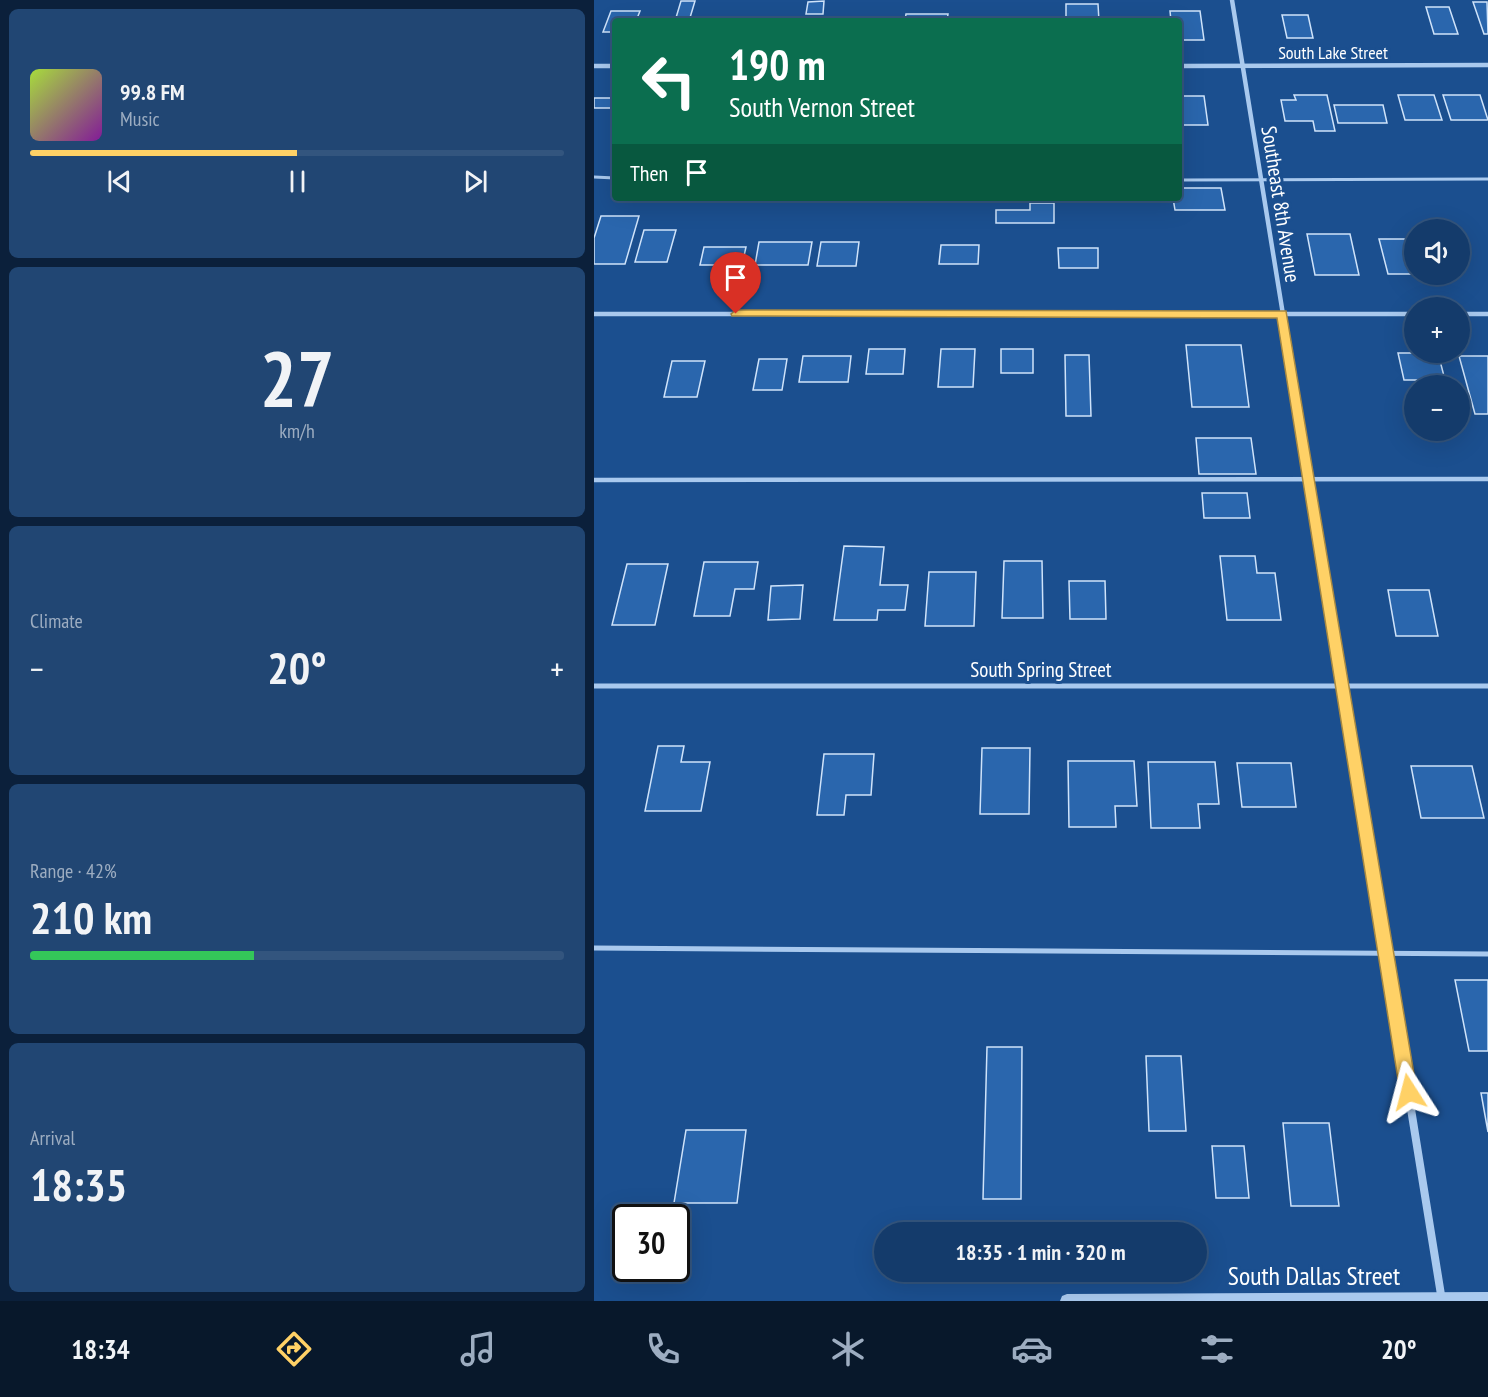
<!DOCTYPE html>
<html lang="en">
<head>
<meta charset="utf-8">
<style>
  body { margin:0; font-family:"PT Sans Narrow",sans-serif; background:#214673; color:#f1f3f6; height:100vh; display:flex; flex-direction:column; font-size:22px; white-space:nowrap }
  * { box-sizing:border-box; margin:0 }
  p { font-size:20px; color:#9dadc1 }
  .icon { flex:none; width:33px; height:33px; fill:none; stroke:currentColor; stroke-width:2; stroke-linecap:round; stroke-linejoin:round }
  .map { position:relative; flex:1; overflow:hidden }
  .sheet { display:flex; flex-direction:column; gap:9px; padding:9px; background:#0b203b; width:594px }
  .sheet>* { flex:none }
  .banner { position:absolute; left:18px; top:18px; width:570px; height:183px; border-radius:6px; box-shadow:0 6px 24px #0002,0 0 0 2px #33557e; background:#0b6e4f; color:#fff; overflow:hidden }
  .controls { position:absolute; left:810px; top:219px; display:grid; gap:12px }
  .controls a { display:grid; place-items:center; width:66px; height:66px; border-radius:50%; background:#143b6b; box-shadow:0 6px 24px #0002,0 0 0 2px #33557e; font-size:30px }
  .speed { position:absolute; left:18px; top:1204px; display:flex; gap:12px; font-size:30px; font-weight:700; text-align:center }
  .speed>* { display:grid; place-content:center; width:78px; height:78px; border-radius:50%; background:#143b6b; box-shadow:0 6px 24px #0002,0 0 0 2px #33557e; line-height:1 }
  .speed .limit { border:3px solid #111; border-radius:9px; background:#fff; color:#111 }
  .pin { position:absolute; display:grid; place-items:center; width:51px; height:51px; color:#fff; margin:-62px -26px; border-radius:50% 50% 50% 0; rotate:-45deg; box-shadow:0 0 6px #0007 }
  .pin .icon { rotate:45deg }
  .me { position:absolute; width:66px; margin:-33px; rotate:351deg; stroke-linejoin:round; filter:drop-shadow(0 0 4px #0008) }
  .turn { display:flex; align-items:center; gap:21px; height:126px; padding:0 18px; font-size:27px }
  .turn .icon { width:78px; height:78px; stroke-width:2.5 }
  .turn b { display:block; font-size:42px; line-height:51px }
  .then { display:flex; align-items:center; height:57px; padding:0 18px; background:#0003; gap:12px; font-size:22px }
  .big { font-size:45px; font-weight:800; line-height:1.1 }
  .sheet .tile { flex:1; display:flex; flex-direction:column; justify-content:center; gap:9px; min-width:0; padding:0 21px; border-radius:9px; background:#214673 }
  .sheet .dial { align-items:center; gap:0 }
  .dial b { font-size:78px; line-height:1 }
  .song { display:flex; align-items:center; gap:18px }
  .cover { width:72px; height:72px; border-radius:9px; background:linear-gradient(135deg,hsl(80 70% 55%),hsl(290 70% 35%)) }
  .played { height:6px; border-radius:3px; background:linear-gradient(90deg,#ffd166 50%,#33557e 50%) }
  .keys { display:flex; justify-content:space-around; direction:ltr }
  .heat { display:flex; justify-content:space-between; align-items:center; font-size:33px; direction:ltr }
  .charge { height:9px; border-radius:4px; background:linear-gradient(90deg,#34c759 42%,#33557e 0) }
  .trip { position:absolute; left:280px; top:1222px; width:333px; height:60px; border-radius:30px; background:#143b6b; box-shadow:0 6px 24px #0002,0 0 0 2px #33557e; font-weight:800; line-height:60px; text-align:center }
  .tab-bar { display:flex; height:96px; justify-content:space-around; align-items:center; background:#08182b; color:#9dadc1 }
  .tab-bar .icon { width:42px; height:42px }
  .tab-bar .active { color:#ffd166 }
  .tab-bar b { font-size:27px; color:#f1f3f6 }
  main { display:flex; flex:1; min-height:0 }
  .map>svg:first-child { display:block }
  .building { fill:#2a66ad; stroke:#cfe3fa; stroke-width:1.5 }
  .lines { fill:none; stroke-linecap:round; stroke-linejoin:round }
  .service-far2 { stroke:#a9c9ee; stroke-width:3 }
  .service-far1 { stroke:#a9c9ee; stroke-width:4.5 }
  .service { stroke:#a9c9ee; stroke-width:5 }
  .minor-far2 { stroke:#a9c9ee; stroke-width:4.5 }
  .minor-far1 { stroke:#a9c9ee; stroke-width:5 }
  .minor { stroke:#a9c9ee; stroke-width:8 }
  .tertiary { fill:#a9c9ee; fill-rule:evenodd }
  .route { fill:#ffd166; stroke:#a68842; stroke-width:1.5 }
  .labels { text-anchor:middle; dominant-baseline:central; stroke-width:6; stroke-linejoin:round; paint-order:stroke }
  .far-street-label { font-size:18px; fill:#fff; stroke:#1b4f8f }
  .street-label { font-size:21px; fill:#fff; stroke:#1b4f8f }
  .near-street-label { font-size:26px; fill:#fff; stroke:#1b4f8f }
</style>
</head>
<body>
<main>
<section class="sheet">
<div class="tile">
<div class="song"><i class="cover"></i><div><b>99.8 FM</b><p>Music</p></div></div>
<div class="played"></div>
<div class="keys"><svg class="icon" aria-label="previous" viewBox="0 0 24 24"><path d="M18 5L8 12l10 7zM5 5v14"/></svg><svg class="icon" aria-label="pause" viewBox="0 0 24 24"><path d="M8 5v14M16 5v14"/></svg><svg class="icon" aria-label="next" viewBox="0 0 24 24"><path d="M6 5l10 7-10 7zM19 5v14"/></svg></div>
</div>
<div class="tile dial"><b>27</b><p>km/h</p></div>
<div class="tile"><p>Climate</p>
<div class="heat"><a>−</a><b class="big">20°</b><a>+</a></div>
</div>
<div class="tile"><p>Range · 42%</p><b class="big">210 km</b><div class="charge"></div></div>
<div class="tile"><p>Arrival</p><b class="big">18:35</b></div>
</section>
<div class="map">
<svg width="894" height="1301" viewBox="0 0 894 1301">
  <rect width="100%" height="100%" fill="#1b4f8f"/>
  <!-- building -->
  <g class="building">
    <path d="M87 1H101L95 21H81Z"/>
    <path d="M230 1 229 14H212L214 2Z"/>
    <path d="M879 2H893L894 34H890Z"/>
    <path d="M472 4H504L505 21H472Z"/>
    <path d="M832 7H855L864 34H840Z"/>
    <path d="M17 11H46L42 21H21V32H9Z"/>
    <path d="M576 11H606L610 40H585V21H577Z"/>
    <path d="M312 14H354L353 21H311Z"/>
    <path d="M688 15H714L719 38H693Z"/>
    <rect x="377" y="17" width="24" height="4"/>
    <path d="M700 95H733L741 131H721L719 121H691L687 100H702Z"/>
    <path d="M804 95H840L848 120H811Z"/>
    <path d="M849 95H886L894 120H857Z"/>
    <path d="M585 96H610L614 125H586Z"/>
    <path d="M0 98H21L19 108H0Z"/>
    <path d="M740 105H789L793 123H744Z"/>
    <path d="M585 188H627L631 210H581L579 198H585Z"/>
    <path d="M436 203H460V223H402V210H436Z"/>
    <path d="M7 216H45L31 264H0V238Z"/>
    <path d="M50 230H82L73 262H41Z"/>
    <path d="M713 234H756L765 275H721Z"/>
    <path d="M785 239H820V274H794Z"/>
    <path d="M165 242H218L214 265H161Z"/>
    <path d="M227 242H265L262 266H223Z"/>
    <path d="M347 245H385L384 264H345Z"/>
    <path d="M110 247H152L148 265H106Z"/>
    <path d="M464 248H504V268H465Z"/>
    <path d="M592 345H647L655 407H598Z"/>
    <path d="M275 349H311L309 374H272Z"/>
    <path d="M347 349H381L379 387H344Z"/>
    <rect x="407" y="349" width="32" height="24"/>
    <path d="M804 353H844L851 380H810Z"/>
    <path d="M471 355H495L497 416H472Z"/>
    <path d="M209 356H257L254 382H205Z"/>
    <path d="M865 356H894V414H881Z"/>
    <path d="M165 359H193L188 390H159Z"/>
    <path d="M78 361H111L103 397H70Z"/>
    <path d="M602 438H657L662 474H605Z"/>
    <path d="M608 493H653L656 518H610Z"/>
    <path d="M250 546 290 547 286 585H314L311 610H284L283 620H240Z"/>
    <path d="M626 556H661L663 573H681L687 620H633Z"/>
    <path d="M410 561H448L449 618H408Z"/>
    <path d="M110 562H164L160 589H141L136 616H100Z"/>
    <path d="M33 564H74L61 625H18Z"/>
    <path d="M335 572H382L380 626H331Z"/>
    <path d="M475 581H511L512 619H476Z"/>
    <path d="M209 585 206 619 174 620 177 586Z"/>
    <path d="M794 590H835L844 636H802Z"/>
    <path d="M64 746H90L87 762H116L107 811H51Z"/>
    <path d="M388 748H436L435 814H386Z"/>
    <path d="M230 754H280L277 795H252L250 815H223Z"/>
    <path d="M474 761H540L543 806H521L522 827H475Z"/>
    <path d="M554 762H621L625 804H604L606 828H557Z"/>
    <path d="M643 763H697L702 807H648Z"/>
    <path d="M817 766H878L890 818H827Z"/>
    <path d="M861 980H894V1051H875Z"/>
    <path d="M393 1047H428L427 1199H389Z"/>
    <path d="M552 1056H587L592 1131H555Z"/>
    <path d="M887 1093H894V1132Z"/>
    <path d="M689 1123H735L745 1206H697Z"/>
    <path d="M92 1130H152L143 1203H80Z"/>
    <path d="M618 1146H650L655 1198H622Z"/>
  </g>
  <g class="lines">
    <!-- service-far2 -->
    <g class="service-far2">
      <path d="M0 177 21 178"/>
      <path d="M585 180 894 179"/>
    </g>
    <!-- service-far1 -->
    <path class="service-far1" d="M0 480 894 479"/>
    <!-- service -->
    <path class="service" d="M0 948 894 954"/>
    <!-- minor-far2 -->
    <g class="minor-far2">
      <path d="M638 0 692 333"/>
      <path d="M0 66H21"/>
      <path d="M585 66 894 65"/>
      <path d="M0 314H820"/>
      <path d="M866 314H894"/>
    </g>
    <!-- minor-far1 -->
    <g class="minor-far1">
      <path d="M691 331 760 758"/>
      <path d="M0 686H894"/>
    </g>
    <!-- minor -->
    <path class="minor" d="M760 756 848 1301"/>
    <!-- tertiary -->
    <path class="tertiary" d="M894 1292V1301H466L468 1296 473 1294Z"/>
  </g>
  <!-- route -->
  <path class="route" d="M142 310 692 311 823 1092 821 1098 815 1101 809 1098 806 1092 683 318 138 316 137 314Z"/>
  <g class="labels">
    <!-- far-street labels -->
    <g class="far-street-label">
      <text x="739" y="52">South Lake Street</text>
    </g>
    <!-- street labels -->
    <g class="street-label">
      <text transform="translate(687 204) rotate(81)">Southeast 8th Avenue</text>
      <text x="447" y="669">South Spring Street</text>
    </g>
    <!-- near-street labels -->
    <g class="near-street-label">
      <text x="720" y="1275">South Dallas Street</text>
    </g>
  </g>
</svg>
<div class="controls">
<a><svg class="icon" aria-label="sound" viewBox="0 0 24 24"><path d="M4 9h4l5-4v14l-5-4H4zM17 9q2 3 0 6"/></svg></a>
<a>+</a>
<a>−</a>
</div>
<div class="speed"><div class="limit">30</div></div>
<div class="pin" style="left:142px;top:314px;background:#d93025"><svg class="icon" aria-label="arrive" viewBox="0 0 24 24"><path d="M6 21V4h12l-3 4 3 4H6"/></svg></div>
<svg class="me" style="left:815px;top:1092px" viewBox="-20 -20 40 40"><path d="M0-17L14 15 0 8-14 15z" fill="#ffd166" stroke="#fff" stroke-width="4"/></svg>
<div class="trip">18:35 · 1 min · 320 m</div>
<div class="banner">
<div class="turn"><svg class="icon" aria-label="left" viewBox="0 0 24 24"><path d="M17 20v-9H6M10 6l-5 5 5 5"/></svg><div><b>190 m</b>South Vernon Street</div></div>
<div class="then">Then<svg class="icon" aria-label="arrive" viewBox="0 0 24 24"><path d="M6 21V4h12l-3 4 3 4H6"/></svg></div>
</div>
</div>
</main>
<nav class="tab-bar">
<b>18:34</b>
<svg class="icon active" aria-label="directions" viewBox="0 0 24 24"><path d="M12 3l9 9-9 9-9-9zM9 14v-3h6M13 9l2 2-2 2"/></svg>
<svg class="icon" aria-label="music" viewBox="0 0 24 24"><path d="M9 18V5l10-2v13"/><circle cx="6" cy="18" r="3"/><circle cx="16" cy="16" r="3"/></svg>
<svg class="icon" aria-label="phone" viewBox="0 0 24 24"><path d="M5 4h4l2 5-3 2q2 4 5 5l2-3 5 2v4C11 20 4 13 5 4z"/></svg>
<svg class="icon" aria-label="climate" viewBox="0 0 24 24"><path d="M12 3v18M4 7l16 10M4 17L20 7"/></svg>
<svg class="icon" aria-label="car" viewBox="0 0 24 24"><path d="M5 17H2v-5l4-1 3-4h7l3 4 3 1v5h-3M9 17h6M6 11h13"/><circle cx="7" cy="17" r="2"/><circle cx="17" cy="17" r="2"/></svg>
<svg class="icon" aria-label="filters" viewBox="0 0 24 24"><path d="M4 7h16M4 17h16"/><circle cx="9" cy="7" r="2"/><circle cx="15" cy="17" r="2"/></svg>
<b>20°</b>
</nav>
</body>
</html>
